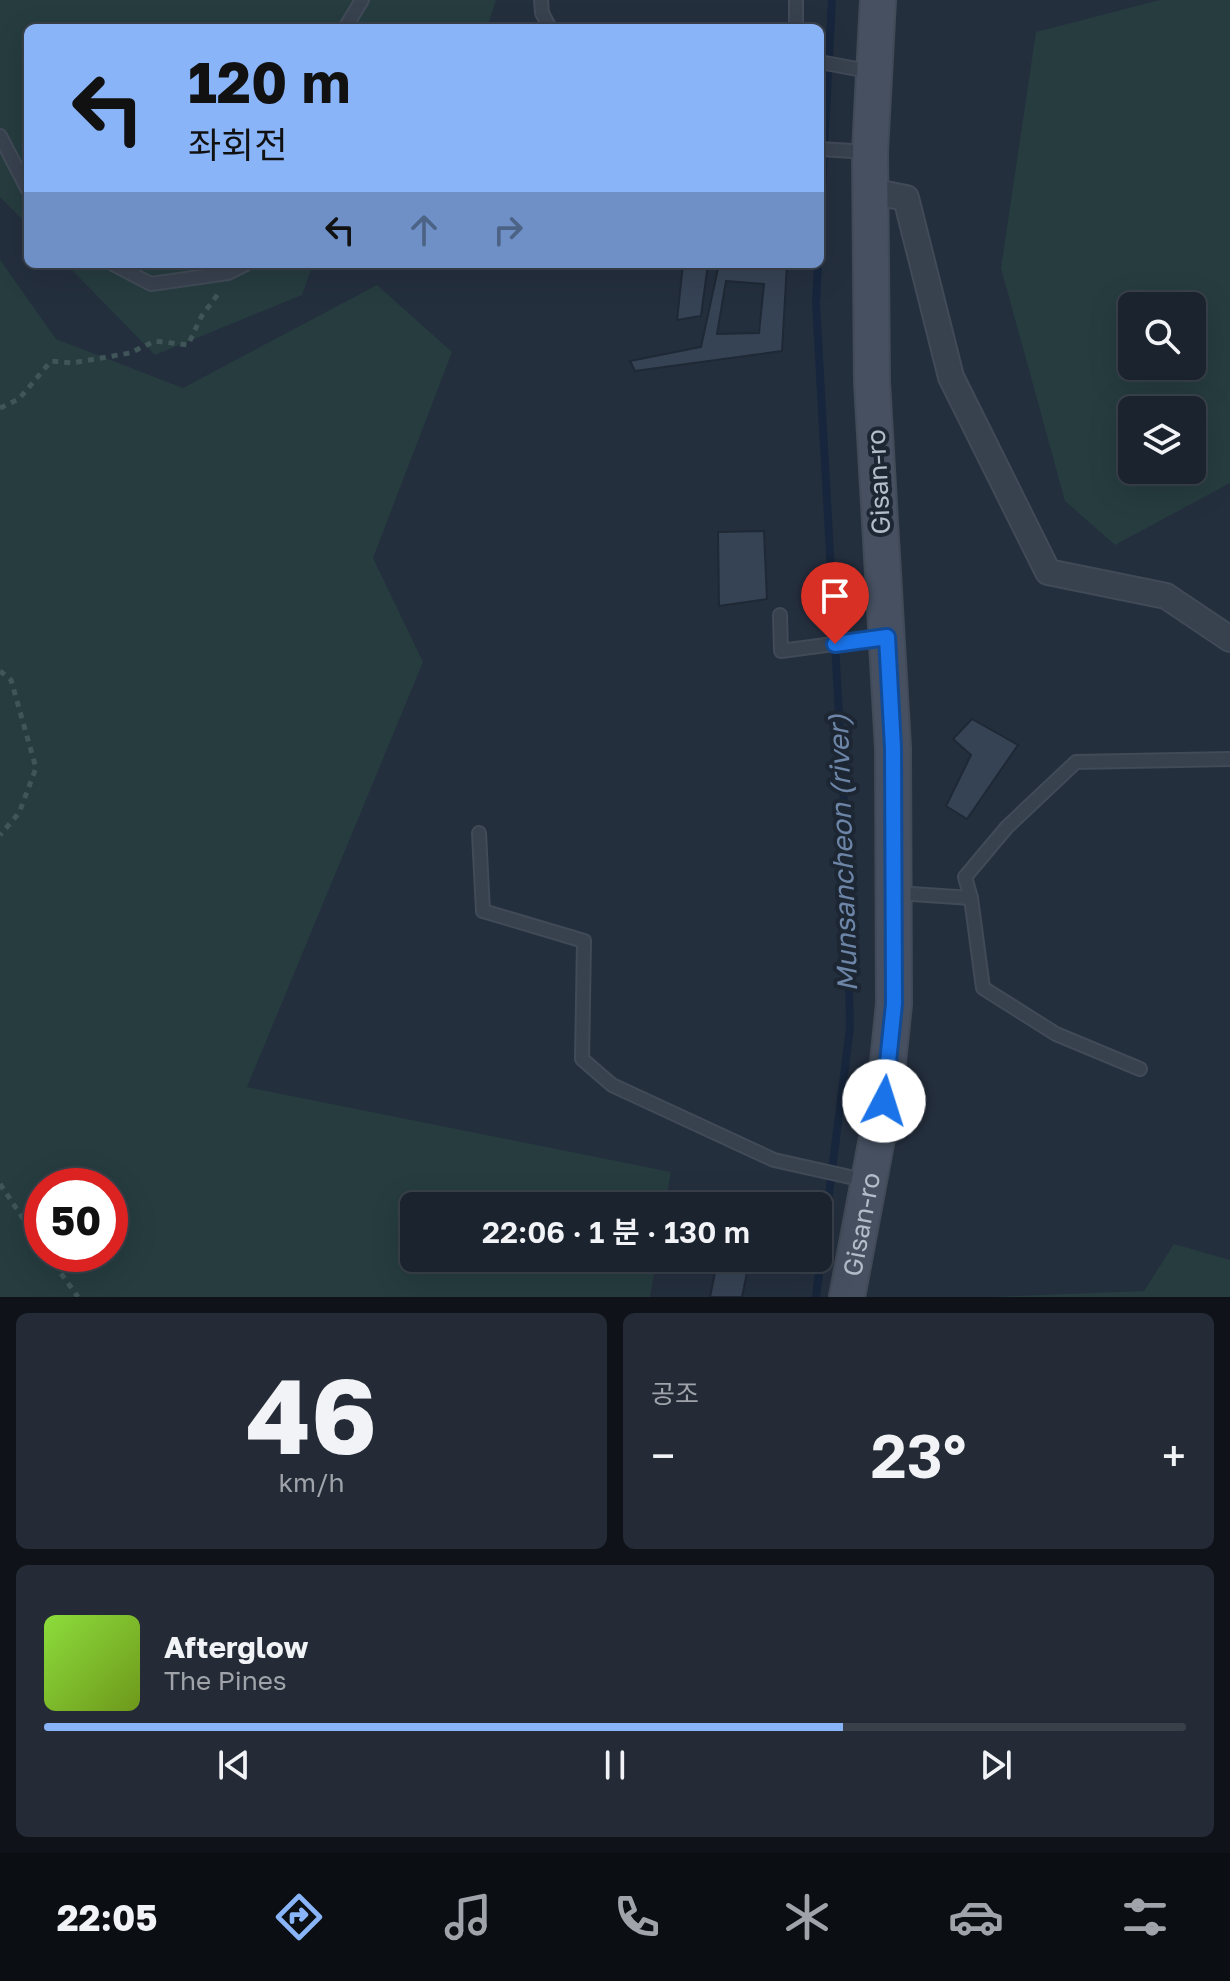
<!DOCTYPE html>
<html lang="ko">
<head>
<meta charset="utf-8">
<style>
  body { margin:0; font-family:"Golos Text","Noto Sans KR",sans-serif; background:#242b36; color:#f1f3f6; height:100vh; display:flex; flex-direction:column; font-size:30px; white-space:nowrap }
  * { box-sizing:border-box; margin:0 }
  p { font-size:26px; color:#a0a4aa }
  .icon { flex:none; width:44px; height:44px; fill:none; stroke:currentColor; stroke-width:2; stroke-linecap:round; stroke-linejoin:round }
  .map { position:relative; height:1297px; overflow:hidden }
  .panel { display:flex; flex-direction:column; gap:16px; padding:16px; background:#0f1319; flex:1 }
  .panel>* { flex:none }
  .banner { position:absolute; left:24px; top:24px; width:800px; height:244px; border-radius:12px; box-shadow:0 8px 32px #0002,0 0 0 2px #39404a; background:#8ab4f8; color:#111; overflow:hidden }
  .tools { position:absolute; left:1118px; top:292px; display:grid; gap:16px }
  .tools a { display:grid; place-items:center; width:88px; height:88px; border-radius:12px; background:#1b232e; box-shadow:0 8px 32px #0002,0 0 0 2px #39404a; font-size:40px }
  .speed { position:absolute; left:24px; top:1168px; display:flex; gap:16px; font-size:40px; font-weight:700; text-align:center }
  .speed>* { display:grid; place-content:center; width:104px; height:104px; border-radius:50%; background:#1b232e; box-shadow:0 8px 32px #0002,0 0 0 2px #39404a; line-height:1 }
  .speed .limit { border:12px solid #d22; background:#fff; color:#111 }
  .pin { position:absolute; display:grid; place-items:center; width:68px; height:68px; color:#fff; margin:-82px -34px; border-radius:50% 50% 50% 0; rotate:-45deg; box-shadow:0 0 8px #0007 }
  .pin .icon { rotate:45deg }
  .me { position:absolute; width:88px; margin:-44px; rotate:5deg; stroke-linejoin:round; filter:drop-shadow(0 0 6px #0008) }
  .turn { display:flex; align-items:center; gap:28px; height:168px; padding:0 32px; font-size:36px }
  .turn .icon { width:104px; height:104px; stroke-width:2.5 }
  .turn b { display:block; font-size:56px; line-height:68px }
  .lanes { display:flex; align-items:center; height:76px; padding:0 32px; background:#0003; justify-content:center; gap:40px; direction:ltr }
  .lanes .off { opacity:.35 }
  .big { font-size:60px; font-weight:600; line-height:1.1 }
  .panel .tile { flex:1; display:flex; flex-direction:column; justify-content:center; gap:12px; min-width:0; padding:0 28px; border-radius:12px; background:#242b36 }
  .panel .dial { align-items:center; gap:0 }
  .dial b { font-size:104px; line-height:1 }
  .song { display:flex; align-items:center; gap:24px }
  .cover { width:96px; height:96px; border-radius:12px; background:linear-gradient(135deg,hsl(90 70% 55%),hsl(80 70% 35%)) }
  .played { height:8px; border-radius:4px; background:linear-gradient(90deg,#8ab4f8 70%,#39404a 70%) }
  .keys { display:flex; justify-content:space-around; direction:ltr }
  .heat { display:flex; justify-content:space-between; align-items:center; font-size:44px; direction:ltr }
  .panel .tiles { flex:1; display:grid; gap:16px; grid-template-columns:1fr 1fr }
  .tile:last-child { grid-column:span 2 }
  .trip { position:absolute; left:400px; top:1192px; width:432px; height:80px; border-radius:12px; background:#1b232e; box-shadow:0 8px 32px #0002,0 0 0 2px #39404a; font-weight:600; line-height:80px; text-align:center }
  .menu { display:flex; height:128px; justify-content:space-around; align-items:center; background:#0b0e12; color:#a0a4aa }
  .menu .icon { width:56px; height:56px }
  .menu .on { color:#8ab4f8 }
  .menu b { font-size:36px; color:#f1f3f6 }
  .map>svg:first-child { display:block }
  .green { fill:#263c3f; fill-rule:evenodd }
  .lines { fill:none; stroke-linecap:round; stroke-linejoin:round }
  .stream { stroke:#17263c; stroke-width:8 }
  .building { fill:#364354; stroke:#1f2835; stroke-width:2; fill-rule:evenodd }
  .service-casing { stroke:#414a57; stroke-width:16 }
  .minor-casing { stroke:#414a57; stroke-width:28 }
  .secondary-casing { stroke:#414a57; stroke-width:38 }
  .path { stroke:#3f5557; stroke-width:5; stroke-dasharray:6 6; stroke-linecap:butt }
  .service { stroke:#38414e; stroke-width:12 }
  .minor { stroke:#38414e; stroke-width:24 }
  .secondary { stroke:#465061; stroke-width:34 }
  .route-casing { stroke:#114b97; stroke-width:20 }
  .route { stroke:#1a73e8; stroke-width:14 }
  .labels { text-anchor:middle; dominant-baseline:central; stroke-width:8; stroke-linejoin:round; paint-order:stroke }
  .street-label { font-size:26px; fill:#b4bcc9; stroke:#1d2633 }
  .water-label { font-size:28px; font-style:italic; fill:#6d86a8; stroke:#1d2633 }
</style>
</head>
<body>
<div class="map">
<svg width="1230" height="1297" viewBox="0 0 1230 1297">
  <rect width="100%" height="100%" fill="#242f3e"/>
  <!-- green -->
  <g class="green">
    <path d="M0 0H496L487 28H28V225L0 197Z"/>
    <path d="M1160 0H1230V483L1115 545 1065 501 1001 268 1036 32ZM1132 306H1192V366H1132ZM1192 410V470H1132V410Z"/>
    <path d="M0 260 56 339 183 388 377 285 452 352 373 558 423 662 247 1087 671 1172 665 1206H414V1258H657L650 1297H0ZM110 1186V1254H42V1186Z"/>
    <path d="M66 264H313L302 295 155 355Z"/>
    <path d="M1174 1244 1230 1260V1297H990L1144 1291Z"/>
  </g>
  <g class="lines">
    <!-- stream -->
    <g class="stream">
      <path d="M820 225 832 0"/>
      <path d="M816 1297 850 1028 846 841 816 303 818 264"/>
    </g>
  </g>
  <!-- building -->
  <g class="building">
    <path d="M683 264H708L701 316 677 320Z"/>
    <path d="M719 264H787L782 351 635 371 630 361 701 347ZM726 281 764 284 759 333 717 334Z"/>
    <path d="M764 531 767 599 719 606 718 532Z"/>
    <path d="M972 719 1018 745 967 819 946 806 971 755 953 739Z"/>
    <path d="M718 1258H750L742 1297H710Z"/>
  </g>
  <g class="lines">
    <!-- service casing -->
    <g class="service-casing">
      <g id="service">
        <path d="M541 0 542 13 550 28"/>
        <path d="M796 0V28"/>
        <path d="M345 28 362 0"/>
        <path d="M820 62 873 72"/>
        <path d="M0 136 28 190"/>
        <path d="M820 149 869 152"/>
        <path d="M113 264 151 284 228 273 246 264"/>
        <path d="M780 615 781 651 886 637"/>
        <path d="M479 833 483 911 584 941 582 1059 612 1085 774 1160 868 1181"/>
        <path d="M897 893 971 898"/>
        <path d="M1140 1069 1056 1034 983 988 971 898 965 877 1007 827 1076 762 1230 759"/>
      </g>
    </g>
    <!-- minor casing -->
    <g class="minor-casing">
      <path id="minor" d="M870 191 906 198 951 377 1048 572 1166 596 1230 639"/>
    </g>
    <!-- secondary casing -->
    <g class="secondary-casing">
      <g id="secondary">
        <path id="s1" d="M847 1297 884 1101 894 1004 893 748 872 382 870 152 878 0"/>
      </g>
    </g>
    <!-- path -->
    <g class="path">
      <path d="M0 408 19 399 51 361 72 363 130 353 155 341 188 345 201 317 218 294"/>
      <path d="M0 671 11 680 36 768 19 813 0 835"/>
      <path d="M0 1184 42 1247"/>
      <path d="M47 1254 78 1297"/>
    </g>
    <!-- service -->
    <use href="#service" class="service"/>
    <!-- minor -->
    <use href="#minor" class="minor"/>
    <!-- secondary -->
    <use href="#secondary" class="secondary"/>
  </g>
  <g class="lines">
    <!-- route casing -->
    <g class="route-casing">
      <path id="route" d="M835 644 887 637 893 748 894 1004 884 1101"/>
    </g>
    <!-- route -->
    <use href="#route" class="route"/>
  </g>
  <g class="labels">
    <!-- street labels -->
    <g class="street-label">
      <text transform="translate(878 482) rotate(-93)">Gisan-ro</text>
      <text stroke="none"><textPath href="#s1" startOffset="74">Gisan-ro</textPath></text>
    </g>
    <!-- water labels -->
    <g class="water-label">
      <text transform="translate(842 853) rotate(-92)">Munsancheon (river)</text>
    </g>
  </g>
</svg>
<div class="tools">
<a><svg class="icon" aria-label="search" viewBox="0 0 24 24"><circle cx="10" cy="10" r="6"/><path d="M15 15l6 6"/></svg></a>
<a><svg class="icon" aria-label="layers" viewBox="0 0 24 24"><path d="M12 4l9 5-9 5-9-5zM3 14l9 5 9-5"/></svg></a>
</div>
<div class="speed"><div class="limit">50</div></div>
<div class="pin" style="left:835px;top:644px;background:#d93025"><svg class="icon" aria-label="arrive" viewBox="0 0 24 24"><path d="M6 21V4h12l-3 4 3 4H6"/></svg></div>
<svg class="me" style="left:884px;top:1101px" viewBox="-20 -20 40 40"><circle r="19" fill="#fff"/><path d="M0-13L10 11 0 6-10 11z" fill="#1a73e8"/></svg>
<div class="trip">22:06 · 1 분 · 130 m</div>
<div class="banner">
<div class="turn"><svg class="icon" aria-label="left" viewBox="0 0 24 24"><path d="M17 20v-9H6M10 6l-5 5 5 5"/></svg><div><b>120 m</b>좌회전</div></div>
<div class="lanes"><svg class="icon" aria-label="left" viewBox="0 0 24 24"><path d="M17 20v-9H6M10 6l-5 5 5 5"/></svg><svg class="icon off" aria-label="ahead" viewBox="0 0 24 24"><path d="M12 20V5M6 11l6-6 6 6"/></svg><svg class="icon off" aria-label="right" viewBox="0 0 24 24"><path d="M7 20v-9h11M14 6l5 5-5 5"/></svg></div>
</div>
</div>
<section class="panel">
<div class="tiles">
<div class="tile dial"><b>46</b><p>km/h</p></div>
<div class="tile"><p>공조</p>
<div class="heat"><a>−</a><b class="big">23°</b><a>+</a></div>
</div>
<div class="tile">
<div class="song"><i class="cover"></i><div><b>Afterglow</b><p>The Pines</p></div></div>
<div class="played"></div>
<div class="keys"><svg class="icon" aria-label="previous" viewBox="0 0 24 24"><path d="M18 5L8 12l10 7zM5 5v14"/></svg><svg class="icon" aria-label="pause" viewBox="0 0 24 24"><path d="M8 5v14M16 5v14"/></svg><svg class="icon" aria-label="next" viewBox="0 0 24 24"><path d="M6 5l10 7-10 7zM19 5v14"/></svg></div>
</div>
</div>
</section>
<nav class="menu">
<b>22:05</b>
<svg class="icon on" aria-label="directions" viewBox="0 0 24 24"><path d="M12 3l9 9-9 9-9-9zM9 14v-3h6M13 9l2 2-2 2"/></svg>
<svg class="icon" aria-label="music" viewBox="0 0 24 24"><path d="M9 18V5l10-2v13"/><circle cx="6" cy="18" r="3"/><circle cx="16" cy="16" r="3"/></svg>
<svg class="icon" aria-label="phone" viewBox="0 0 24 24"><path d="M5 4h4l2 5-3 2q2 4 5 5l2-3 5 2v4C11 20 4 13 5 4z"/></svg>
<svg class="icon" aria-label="climate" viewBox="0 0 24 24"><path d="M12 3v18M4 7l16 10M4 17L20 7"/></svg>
<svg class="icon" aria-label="car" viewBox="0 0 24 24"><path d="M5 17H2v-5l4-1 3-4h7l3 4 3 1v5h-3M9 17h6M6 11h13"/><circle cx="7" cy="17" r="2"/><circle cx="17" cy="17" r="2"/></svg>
<svg class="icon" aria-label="filters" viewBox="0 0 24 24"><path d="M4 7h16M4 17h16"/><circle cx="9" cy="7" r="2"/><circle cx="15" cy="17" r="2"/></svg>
</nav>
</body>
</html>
